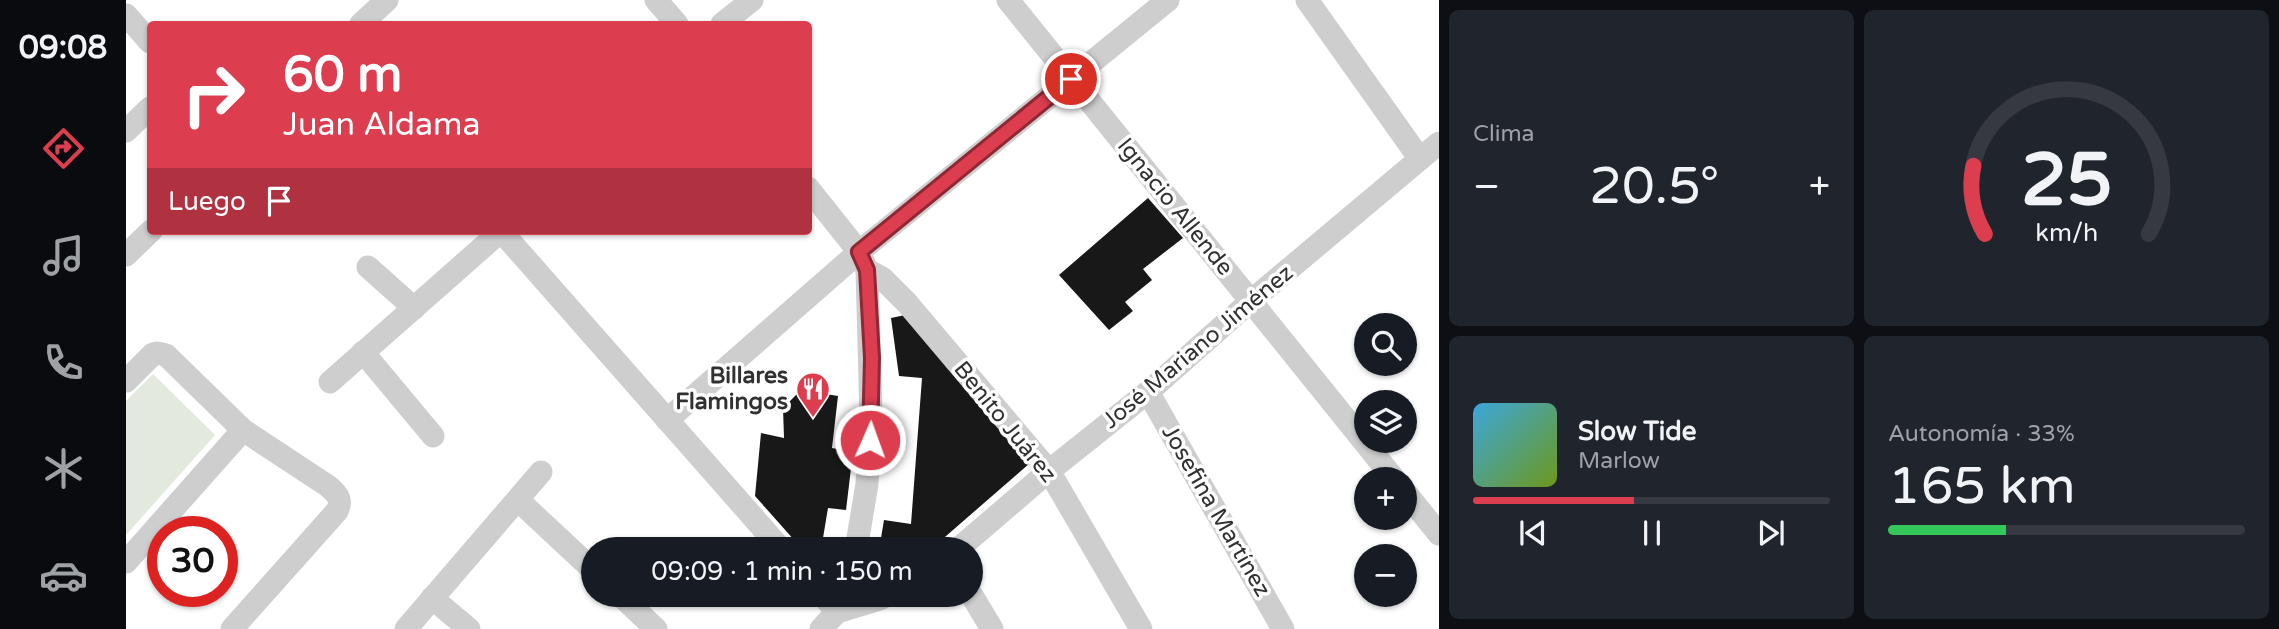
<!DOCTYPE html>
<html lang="es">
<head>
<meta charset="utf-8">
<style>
  body { margin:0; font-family:"Varela Round",sans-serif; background:#20242c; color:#f1f3f6; height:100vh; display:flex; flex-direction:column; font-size:26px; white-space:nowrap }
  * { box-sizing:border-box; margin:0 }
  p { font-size:23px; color:#9ea1a6 }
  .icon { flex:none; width:38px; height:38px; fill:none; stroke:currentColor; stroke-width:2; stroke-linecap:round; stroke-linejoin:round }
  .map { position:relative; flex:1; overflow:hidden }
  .panel { display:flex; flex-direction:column; gap:10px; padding:10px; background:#0d0f14; width:840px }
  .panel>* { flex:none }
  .hud { position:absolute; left:21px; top:21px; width:665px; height:214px; border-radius:7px; box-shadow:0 2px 5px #0004; background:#dc3e50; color:#fff; overflow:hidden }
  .buttons { position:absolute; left:1228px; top:313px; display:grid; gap:14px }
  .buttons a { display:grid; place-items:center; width:63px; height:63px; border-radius:50%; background:#171b24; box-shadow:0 2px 5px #0004; font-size:35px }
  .speed { position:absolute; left:21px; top:516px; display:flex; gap:14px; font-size:35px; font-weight:700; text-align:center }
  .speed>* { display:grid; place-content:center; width:91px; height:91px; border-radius:50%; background:#171b24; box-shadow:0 2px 5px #0004; line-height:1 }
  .speed .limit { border:10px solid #d22; background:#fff; color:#111 }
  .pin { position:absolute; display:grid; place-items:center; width:60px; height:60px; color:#fff; margin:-30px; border:4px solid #fff; border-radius:50%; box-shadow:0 2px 7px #0007 }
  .me { position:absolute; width:77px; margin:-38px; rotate:2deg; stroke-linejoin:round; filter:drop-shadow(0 0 5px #0008) }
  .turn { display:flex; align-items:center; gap:24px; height:147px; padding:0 21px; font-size:32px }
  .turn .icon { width:91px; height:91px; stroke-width:2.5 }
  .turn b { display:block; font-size:49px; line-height:60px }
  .then { display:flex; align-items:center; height:66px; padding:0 21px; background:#0003; gap:14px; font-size:26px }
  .big { font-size:52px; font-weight:600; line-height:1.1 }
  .panel .card { flex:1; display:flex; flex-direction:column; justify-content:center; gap:10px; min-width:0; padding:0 24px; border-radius:10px; background:#20242c }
  .panel .dial { align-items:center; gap:0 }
  .dial svg { height:182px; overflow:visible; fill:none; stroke:#363941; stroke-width:7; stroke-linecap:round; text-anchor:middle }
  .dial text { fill:#f1f3f6; stroke:none }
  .song { display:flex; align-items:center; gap:21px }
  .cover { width:84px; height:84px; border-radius:10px; background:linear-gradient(135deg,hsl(200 70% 55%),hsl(80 70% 35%)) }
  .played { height:7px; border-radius:4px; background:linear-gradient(90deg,#dc3e50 45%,#363941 45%) }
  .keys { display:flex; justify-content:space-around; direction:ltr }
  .heat { display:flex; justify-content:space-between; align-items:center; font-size:38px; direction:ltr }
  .charge { height:10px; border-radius:5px; background:linear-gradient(90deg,#34c759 33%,#363941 0) }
  .panel .tiles { flex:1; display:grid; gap:10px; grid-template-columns:repeat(2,1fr) }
  .trip { position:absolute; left:455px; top:537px; width:402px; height:70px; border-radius:35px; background:#171b24; box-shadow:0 2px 5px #0004; font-weight:600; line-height:70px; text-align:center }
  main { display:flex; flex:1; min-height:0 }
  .menu { display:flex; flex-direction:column; width:126px; justify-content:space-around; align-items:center; background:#090b0e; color:#9ea1a6 }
  .menu .icon { width:49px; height:49px }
  .menu .on { color:#dc3e50 }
  .menu b { font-size:32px; color:#f1f3f6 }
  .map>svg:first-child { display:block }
  .green { fill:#e4e9dd }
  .building { fill:#181818 }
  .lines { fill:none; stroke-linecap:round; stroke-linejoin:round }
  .minor { stroke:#cecece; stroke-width:23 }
  .route-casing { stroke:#8f2834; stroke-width:18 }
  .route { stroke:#dc3e50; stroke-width:12 }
  .labels { text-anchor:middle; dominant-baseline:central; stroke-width:7; stroke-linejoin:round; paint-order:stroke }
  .street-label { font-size:23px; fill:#313131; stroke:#fff }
  .poi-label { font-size:23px; font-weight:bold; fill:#313131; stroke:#fff; text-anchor:end }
</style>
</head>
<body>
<main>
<nav class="menu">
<b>09:08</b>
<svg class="icon on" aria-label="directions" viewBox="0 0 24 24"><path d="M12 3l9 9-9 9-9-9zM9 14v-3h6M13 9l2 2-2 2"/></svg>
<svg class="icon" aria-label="music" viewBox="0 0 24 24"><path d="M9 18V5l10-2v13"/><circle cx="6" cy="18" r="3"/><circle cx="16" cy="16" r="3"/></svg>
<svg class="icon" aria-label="phone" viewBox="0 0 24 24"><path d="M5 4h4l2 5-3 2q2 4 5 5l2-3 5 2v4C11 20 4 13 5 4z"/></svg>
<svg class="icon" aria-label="climate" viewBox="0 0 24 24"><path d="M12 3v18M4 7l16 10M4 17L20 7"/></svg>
<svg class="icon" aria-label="car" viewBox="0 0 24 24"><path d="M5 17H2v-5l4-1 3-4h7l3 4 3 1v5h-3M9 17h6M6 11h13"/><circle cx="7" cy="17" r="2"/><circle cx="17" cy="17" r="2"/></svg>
</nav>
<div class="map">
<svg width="1313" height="629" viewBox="0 0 1313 629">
  <rect width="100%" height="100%" fill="#fff"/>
  <!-- green -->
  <path class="green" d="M27 374 89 435 0 535V401Z"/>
  <!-- building -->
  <g class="building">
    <path d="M1022 198 1057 238 1017 269 1026 280 999 302 1007 311 983 330 933 275Z"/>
    <path d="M779 315 904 463 804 550H753L758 520 785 524 796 378 773 376 765 318Z"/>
    <path d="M686 379 700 394 712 396 706 448 727 452 720 510 702 508 695 550H677L629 496 635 433 658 438 657 408Z"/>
  </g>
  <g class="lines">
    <!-- minor -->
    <g class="minor">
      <path d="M530 0 551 24"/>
      <path d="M882 0 1269 480"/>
      <path d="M1181 0 1294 159"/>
      <path d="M0 15 24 42"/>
      <path d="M235 24 261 0"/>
      <path d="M596 24 626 0"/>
      <path d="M0 131 24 108"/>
      <path d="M682 188 733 252 741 270 745 418 741 484 730 550"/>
      <path d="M375 231 656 550"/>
      <path d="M0 255 25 231"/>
      <path d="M242 267 288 308"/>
      <path d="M741 270 756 278 781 303 923 471 1015 629"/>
      <path d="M237 352 307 436"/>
      <path d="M0 381 27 354 31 353 40 355 117 430 202 486C211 494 217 499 211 511L106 629"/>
      <path d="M204 382 375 231"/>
      <path d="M1022 392 1157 629"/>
      <path d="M541 420 733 252 1042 0"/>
      <path d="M1279 492 1313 534"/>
      <path d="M392 500 467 570"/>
      <path d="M831 550 923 471 1022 392 1125 301 1313 143"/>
      <path d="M0 562 117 430"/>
      <path d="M845 594 866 629"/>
      <path d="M494 595 530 629"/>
      <path d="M696 595 711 612"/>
      <path d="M306 598 343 629"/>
      <path d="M711 612 754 599 761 595"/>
      <path d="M280 629 415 472"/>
      <path d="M695 629 711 612 719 598"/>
    </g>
  </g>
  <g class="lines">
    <!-- route casing -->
    <g class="route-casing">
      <path id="route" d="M744 440 746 358 741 270 733 252 945 79"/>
    </g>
    <!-- route -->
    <use href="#route" class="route"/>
  </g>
  <!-- icons -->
  <defs>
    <g id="restaurant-pin" transform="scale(1.75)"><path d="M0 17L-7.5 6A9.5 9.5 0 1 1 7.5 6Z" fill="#dc3e50" stroke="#fff"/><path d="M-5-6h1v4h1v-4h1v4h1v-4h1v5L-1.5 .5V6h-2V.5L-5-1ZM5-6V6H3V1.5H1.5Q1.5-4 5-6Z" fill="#fff"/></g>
  </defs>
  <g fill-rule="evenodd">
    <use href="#restaurant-pin" x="687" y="389"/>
  </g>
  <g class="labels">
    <!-- street labels -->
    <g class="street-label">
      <text transform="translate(1049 207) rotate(51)">Ignacio Allende</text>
      <text transform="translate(1072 347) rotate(-40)">José Mariano Jiménez</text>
      <text transform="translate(879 422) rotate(51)">Benito Juárez</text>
      <text transform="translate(1090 511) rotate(60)">Josefina Martínez</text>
    </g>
    <!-- poi labels -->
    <g class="poi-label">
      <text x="662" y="376">Billares<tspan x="662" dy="26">Flamingos</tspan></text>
    </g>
  </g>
</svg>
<div class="buttons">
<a><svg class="icon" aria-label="search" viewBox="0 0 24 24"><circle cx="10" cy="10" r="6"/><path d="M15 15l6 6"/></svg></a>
<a><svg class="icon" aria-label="layers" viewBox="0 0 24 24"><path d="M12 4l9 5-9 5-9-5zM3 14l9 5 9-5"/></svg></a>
<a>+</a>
<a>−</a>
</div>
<div class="speed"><div class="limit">30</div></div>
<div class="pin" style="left:945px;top:79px;background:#d93025"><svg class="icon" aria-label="arrive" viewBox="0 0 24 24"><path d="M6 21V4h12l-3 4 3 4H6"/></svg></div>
<svg class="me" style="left:744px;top:440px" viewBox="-20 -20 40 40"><circle r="17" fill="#dc3e50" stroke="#fff" stroke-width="3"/><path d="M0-11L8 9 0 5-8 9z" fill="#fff"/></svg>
<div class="trip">09:09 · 1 min · 150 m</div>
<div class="hud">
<div class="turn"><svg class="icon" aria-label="right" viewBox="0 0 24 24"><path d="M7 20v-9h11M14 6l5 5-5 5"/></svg><div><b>60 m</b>Juan Aldama</div></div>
<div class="then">Luego<svg class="icon" aria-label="arrive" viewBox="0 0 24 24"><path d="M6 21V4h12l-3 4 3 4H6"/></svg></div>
</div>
</div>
<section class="panel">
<div class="tiles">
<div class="card"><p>Clima</p>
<div class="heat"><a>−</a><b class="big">20.5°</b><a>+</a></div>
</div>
<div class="card dial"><svg viewBox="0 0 100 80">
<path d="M14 69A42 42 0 1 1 86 69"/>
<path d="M14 69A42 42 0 0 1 9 39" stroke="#dc3e50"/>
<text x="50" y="56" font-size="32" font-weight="700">25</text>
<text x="50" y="72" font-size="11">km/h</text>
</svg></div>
<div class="card">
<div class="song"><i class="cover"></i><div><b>Slow Tide</b><p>Marlow</p></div></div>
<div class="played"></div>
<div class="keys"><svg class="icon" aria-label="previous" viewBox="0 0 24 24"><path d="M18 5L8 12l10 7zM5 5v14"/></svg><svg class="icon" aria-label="pause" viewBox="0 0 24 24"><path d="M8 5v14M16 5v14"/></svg><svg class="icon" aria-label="next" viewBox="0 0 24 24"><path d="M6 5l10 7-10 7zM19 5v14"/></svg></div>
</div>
<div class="card"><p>Autonomía · 33%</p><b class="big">165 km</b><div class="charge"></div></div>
</div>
</section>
</main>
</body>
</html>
